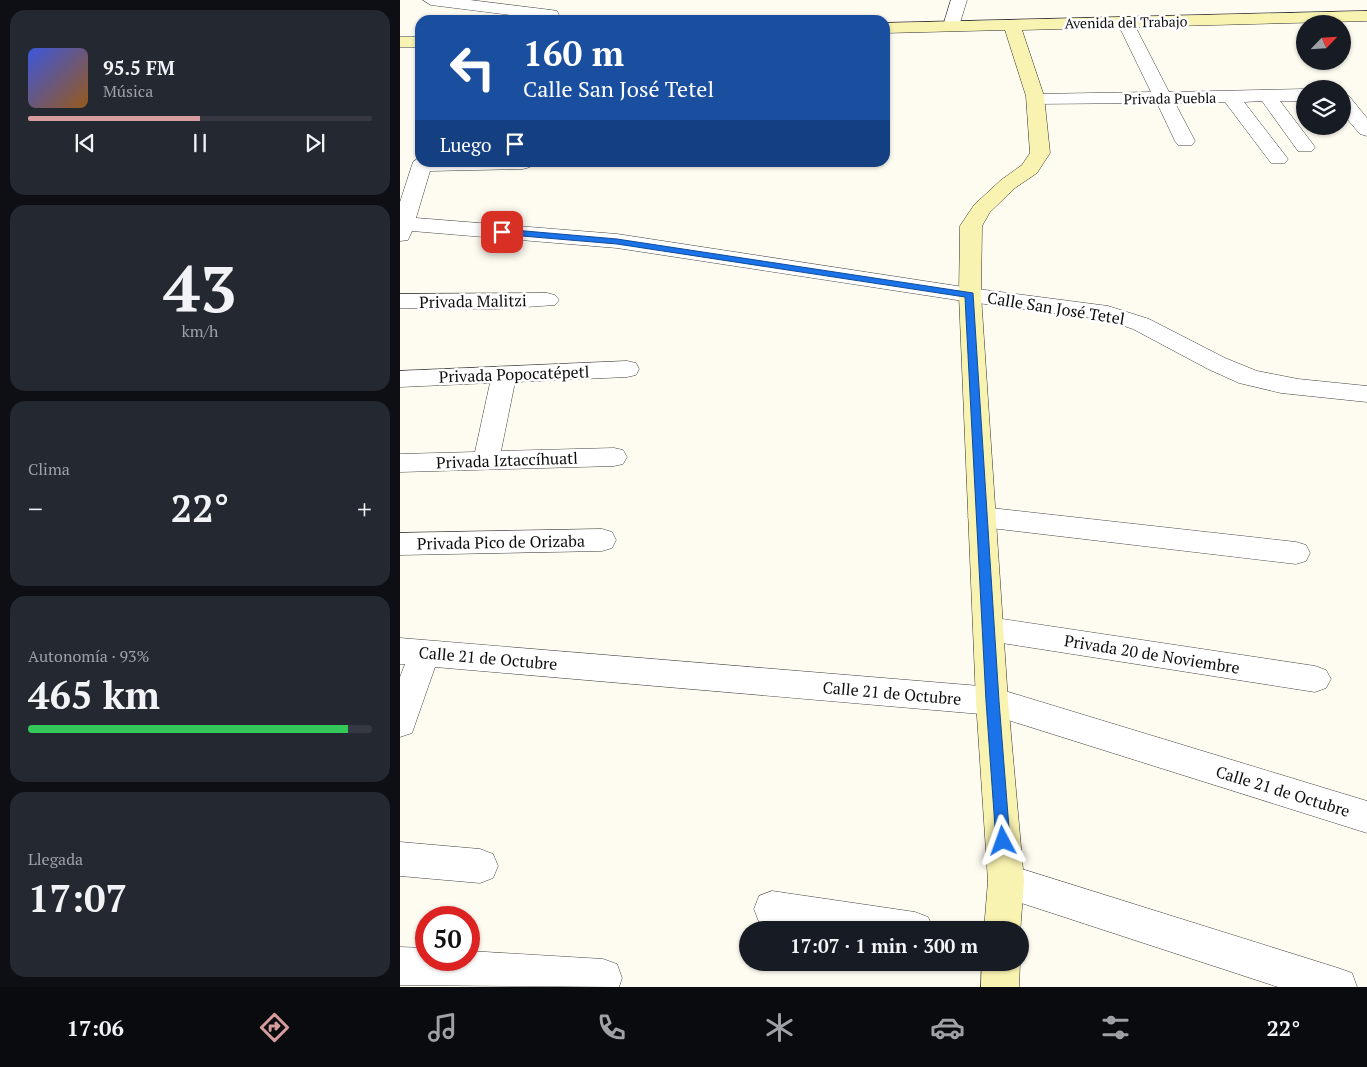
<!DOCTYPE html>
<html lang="es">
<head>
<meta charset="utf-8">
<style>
  body { margin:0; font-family:"PT Serif",serif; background:#242831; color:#f1f3f6; height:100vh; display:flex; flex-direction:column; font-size:19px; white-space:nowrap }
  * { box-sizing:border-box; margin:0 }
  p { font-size:16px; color:#9ea1a6 }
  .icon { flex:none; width:28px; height:28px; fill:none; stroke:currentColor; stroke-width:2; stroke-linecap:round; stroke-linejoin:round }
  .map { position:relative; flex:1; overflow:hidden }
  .panel { display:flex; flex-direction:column; gap:10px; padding:10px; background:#0d0f14; width:400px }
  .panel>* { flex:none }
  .top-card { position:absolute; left:15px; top:15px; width:475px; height:152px; border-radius:15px; box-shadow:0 1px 4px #0004; background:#1a4fa0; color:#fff; overflow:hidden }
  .needle { width:32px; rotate:65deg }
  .tools { position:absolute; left:896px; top:15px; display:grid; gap:10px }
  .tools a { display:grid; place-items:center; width:55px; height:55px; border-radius:50%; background:#171b24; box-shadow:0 1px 4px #0004; font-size:25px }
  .speed { position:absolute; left:15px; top:906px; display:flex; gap:10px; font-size:25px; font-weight:700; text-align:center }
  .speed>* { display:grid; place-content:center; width:65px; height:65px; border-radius:50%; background:#171b24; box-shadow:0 1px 4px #0004; line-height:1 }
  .speed .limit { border:8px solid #d22; background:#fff; color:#111 }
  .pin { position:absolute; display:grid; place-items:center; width:42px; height:42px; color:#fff; margin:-21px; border-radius:10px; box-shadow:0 2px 8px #0006 }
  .me { position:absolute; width:55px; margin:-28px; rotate:356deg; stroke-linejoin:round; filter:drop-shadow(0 0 4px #0008) }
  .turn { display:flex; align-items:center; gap:18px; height:105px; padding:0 25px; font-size:22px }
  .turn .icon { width:65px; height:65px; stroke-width:2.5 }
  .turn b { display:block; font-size:35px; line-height:42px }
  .then { display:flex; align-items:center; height:48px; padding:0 25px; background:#0003; gap:10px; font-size:19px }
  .big { font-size:38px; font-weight:700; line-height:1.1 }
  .panel .card { flex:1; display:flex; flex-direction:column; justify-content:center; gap:8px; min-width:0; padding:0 18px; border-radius:15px; background:#242831 }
  .panel .dial { align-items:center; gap:0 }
  .dial b { font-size:65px; line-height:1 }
  .song { display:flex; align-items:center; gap:15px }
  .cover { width:60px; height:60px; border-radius:8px; background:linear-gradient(135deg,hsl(230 70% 55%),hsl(30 70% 35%)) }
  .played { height:5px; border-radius:2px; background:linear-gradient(90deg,#d69c9e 50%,#363941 50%) }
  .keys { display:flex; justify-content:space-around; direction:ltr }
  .heat { display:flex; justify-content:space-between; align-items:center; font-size:28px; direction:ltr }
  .charge { height:8px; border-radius:4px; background:linear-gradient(90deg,#34c759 93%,#363941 0) }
  .trip { position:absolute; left:339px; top:921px; width:290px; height:50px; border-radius:25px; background:#171b24; box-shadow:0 1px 4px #0004; font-weight:700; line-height:50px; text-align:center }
  .menu { display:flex; height:80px; justify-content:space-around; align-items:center; background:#090b0e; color:#9ea1a6 }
  .menu .icon { width:35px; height:35px }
  .menu .active { color:#d69c9e }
  .menu b { font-size:22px; color:#f1f3f6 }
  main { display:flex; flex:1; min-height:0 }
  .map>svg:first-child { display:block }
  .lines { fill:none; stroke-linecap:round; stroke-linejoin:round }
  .street-casing { stroke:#414141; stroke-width:1 }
  .secondary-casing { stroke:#303030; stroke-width:1 }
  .street { fill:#fff; fill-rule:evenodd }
  .secondary { fill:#f9f3b1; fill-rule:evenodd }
  .route { fill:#1a73e8; stroke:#114b97 }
  .labels { text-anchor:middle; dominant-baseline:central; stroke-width:5; stroke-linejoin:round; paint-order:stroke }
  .far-street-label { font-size:14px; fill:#0e0e0e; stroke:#fff }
  .street-label { font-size:16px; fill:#0e0e0e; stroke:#fff }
</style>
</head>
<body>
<main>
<section class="panel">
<div class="card">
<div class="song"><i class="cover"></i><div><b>95.5 FM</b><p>Música</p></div></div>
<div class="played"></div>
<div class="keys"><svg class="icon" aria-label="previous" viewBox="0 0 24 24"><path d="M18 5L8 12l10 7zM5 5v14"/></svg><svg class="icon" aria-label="pause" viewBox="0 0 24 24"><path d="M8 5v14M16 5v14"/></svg><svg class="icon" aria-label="next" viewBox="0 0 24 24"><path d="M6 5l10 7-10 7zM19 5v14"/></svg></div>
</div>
<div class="card dial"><b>43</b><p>km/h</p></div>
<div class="card"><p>Clima</p>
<div class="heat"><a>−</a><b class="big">22°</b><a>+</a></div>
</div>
<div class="card"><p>Autonomía · 93%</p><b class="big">465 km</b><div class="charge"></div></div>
<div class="card"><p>Llegada</p><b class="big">17:07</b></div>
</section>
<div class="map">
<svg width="967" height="987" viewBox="0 0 967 987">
  <rect width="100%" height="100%" fill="#fefcf1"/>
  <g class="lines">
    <!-- street casing -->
    <g class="street-casing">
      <g id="street">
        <path d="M23 0H70L151 10 157 11 159 15 157 19 151 20 31 5Z"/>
        <path d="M551 0H567L559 26 557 30H545L543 26Z"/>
        <path d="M725 17 731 18 733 22 769 92 905 89V101H880L915 147 912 151H898L862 101 844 102 888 159 885 163H871L825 102 775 103 795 141 792 145H778L775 141 757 103 629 104 627 100 629 96 636 94 751 92 717 22 719 18Z"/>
        <path d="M942 95 949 96 967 118V136L960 134 942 113Z"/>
        <path d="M20 157V162L133 163 130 167 123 169 30 171 16 218 217 234 570 288 708 306 749 319 825 358 857 371 898 379 967 386V402L881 393 839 383 808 369 733 329 706 320 570 302 217 248 12 231 8 240 0 241V202L13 162Z"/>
        <path d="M147 293 155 295 159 300 155 305 95 309 0 308V294Z"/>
        <path d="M227 361 236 363 239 369 236 375 227 377 115 382 101 451 214 448 223 450 227 457 223 464 214 466 0 472V454L75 452 90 383 0 387V371Z"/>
        <path d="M582 507 896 542 906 545 910 553 906 561 896 564 582 527 572 524 568 517 572 510Z"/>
        <path d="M202 529 212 532 216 540 212 548 202 551 0 555V533Z"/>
        <path d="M589 617 915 666 926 670 931 679 926 688 915 692 589 641 578 638 574 629 578 620Z"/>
        <path d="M0 638 592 687 967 801V833L592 715 35 667 12 733 0 737V677L5 664H0Z"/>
        <path d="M0 842 80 849 93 854 98 866 93 878 80 883 0 876Z"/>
        <path d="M606 864 938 968 952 973 957 987H878L606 898 593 893 588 881 593 869Z"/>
        <path d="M372 891 515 912 528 917 534 930H393L372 927 359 922 354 909 359 896Z"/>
        <path d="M0 947 26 948V960H69V951L203 959 217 964 222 978 219 987 0 985Z"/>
      </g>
    </g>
    <!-- secondary casing -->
    <g class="secondary-casing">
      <g id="secondary">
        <path d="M967 11V21L622 30 644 96 650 153 637 173 615 188 590 212 582 226 581 295 608 701 624 881 620 934V930H584L588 881 576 701 559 295 560 226 574 205 601 180 622 165 630 153 626 96 605 30 485 33V23Z"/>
        <rect x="0" y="37" width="20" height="10"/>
        <path d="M582 962H620L619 987H581Z"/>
      </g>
    </g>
    <!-- street -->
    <use href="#street" class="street"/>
    <!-- secondary -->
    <use href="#secondary" class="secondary"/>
  </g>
  <!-- route -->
  <path class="route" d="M102 229 217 239 573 293 599 701 610 841 608 845 603 847 598 845 596 841 586 701 565 297 217 244 98 234 97 232Z"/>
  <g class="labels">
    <!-- far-street labels -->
    <g class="far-street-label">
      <text transform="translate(726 22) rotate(-1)">Avenida del Trabajo</text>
      <text transform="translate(770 98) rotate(-1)">Privada Puebla</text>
    </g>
    <!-- street labels -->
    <g class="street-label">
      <text transform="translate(73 301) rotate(-1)">Privada Malitzi</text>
      <text transform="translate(656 308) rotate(9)">Calle San José Tetel</text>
      <text transform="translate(114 374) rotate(-2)">Privada Popocatépetl</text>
      <text transform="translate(107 460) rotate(-2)">Privada Iztaccíhuatl</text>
      <text transform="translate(101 542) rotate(-1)">Privada Pico de Orizaba</text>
      <text transform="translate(752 654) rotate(9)">Privada 20 de Noviembre</text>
      <text transform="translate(88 658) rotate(5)">Calle 21 de Octubre</text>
      <text transform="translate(492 693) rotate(5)">Calle 21 de Octubre</text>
      <text transform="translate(883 791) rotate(17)">Calle 21 de Octubre</text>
    </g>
  </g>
</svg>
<div class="tools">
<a><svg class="needle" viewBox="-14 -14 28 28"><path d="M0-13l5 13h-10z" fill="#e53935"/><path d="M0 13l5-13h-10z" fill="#9ea1a6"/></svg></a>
<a><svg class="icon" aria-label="layers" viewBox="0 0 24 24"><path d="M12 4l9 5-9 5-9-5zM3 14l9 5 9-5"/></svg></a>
</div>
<div class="speed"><div class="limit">50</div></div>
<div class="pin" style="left:102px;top:232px;background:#d93025"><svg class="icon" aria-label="arrive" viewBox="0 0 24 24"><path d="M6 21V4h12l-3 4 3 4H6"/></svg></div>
<svg class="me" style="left:603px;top:841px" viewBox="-20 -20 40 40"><path d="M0-17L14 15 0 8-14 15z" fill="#1a73e8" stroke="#fff" stroke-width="4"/></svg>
<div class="trip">17:07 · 1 min · 300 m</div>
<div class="top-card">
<div class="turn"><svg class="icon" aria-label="left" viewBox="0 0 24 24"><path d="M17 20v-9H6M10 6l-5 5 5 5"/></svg><div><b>160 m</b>Calle San José Tetel</div></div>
<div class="then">Luego<svg class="icon" aria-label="arrive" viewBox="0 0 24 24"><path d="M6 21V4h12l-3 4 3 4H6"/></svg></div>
</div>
</div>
</main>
<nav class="menu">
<b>17:06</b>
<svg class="icon active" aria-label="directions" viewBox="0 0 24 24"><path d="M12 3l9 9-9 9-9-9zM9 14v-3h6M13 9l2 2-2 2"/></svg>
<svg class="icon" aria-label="music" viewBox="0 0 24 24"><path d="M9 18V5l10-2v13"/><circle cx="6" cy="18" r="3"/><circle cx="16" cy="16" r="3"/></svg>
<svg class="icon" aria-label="phone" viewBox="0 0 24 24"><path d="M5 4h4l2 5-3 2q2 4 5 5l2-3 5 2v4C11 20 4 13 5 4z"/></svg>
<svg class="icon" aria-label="climate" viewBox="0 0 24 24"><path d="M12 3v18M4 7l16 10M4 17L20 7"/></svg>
<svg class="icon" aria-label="car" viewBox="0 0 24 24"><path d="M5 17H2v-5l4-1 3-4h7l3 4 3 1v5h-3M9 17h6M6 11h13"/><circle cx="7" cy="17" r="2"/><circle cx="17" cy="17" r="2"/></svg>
<svg class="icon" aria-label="filters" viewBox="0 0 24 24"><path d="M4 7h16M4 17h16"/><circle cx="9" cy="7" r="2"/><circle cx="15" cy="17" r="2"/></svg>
<b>22°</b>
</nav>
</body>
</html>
